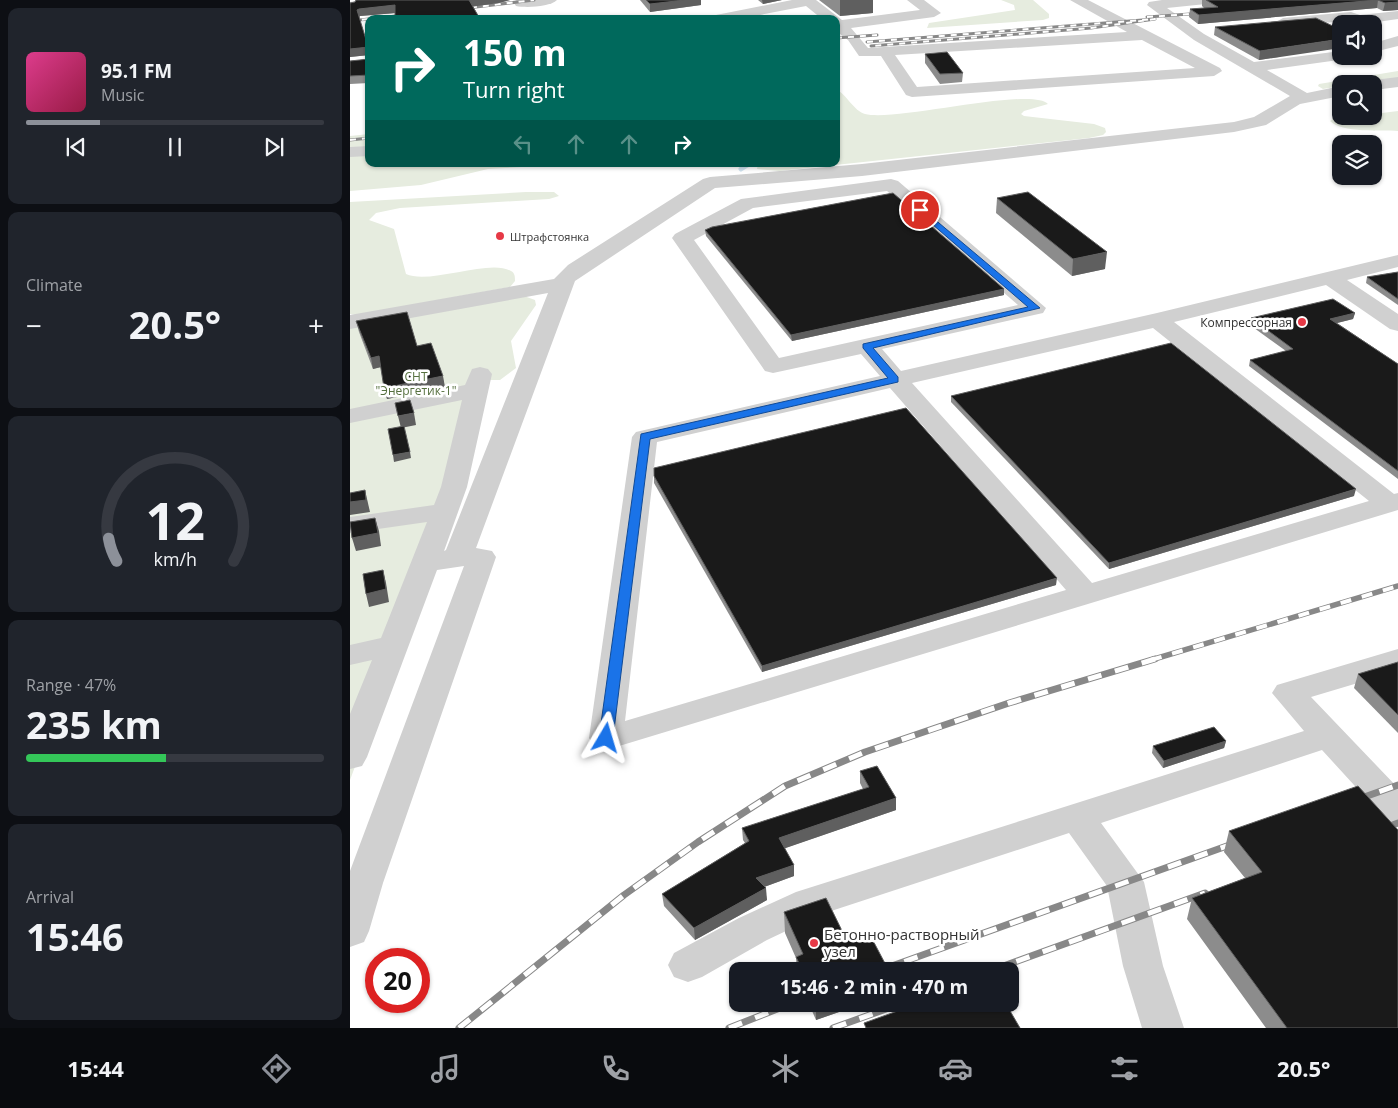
<!DOCTYPE html>
<html lang="en">
<head>
<meta charset="utf-8">
<style>
  body { margin:0; font-family:"Open Sans",sans-serif; background:#20242c; color:#f1f3f6; height:100vh; display:flex; flex-direction:column; font-size:19px; white-space:nowrap }
  * { box-sizing:border-box; margin:0 }
  p { font-size:16px; color:#9ea1a6 }
  .icon { flex:none; width:28px; height:28px; fill:none; stroke:currentColor; stroke-width:2; stroke-linecap:round; stroke-linejoin:round }
  .map { position:relative; flex:1; overflow:hidden }
  .sheet { display:flex; flex-direction:column; gap:8px; padding:8px; background:#0d0f14; width:350px }
  .sheet>* { flex:none }
  .banner { position:absolute; left:15px; top:15px; width:475px; height:152px; border-radius:10px; box-shadow:0 1px 4px #0004; background:#00695c; color:#fff; overflow:hidden }
  .fabs { position:absolute; left:982px; top:15px; display:grid; gap:10px }
  .fabs a { display:grid; place-items:center; width:50px; height:50px; border-radius:10px; background:#171b24; box-shadow:0 1px 4px #0004; font-size:25px }
  .speed { position:absolute; left:15px; top:948px; display:flex; gap:10px; font-size:25px; font-weight:700; text-align:center }
  .speed>* { display:grid; place-content:center; width:65px; height:65px; border-radius:50%; background:#171b24; box-shadow:0 1px 4px #0004; line-height:1 }
  .speed .limit { border:8px solid #d22; background:#fff; color:#111 }
  .pin { position:absolute; display:grid; place-items:center; width:42px; height:42px; color:#fff; margin:-21px; border:2px solid #fff; border-radius:50%; box-shadow:0 1px 5px #0007 }
  .me { position:absolute; width:55px; margin:-28px; rotate:7deg; stroke-linejoin:round; filter:drop-shadow(0 0 4px #0008) }
  .turn { display:flex; align-items:center; gap:18px; height:105px; padding:0 15px; font-size:22px }
  .turn .icon { width:65px; height:65px; stroke-width:2.5 }
  .turn b { display:block; font-size:35px; line-height:42px }
  .lanes { display:flex; align-items:center; height:48px; padding:0 15px; background:#0003; justify-content:center; gap:25px; direction:ltr }
  .lanes .off { opacity:.35 }
  .big { font-size:38px; font-weight:700; line-height:1.1 }
  .sheet .widget { flex:1; display:flex; flex-direction:column; justify-content:center; gap:8px; min-width:0; padding:0 18px; border-radius:10px; background:#20242c }
  .sheet .dial { align-items:center; gap:0 }
  .dial svg { height:130px; overflow:visible; fill:none; stroke:#363941; stroke-width:7; stroke-linecap:round; text-anchor:middle }
  .dial text { fill:#f1f3f6; stroke:none }
  .song { display:flex; align-items:center; gap:15px }
  .cover { width:60px; height:60px; border-radius:8px; background:linear-gradient(135deg,hsl(330 70% 55%),hsl(340 70% 35%)) }
  .played { height:5px; border-radius:2px; background:linear-gradient(90deg,#8c9099 25%,#363941 25%) }
  .keys { display:flex; justify-content:space-around; direction:ltr }
  .heat { display:flex; justify-content:space-between; align-items:center; font-size:28px; direction:ltr }
  .charge { height:8px; border-radius:4px; background:linear-gradient(90deg,#34c759 47%,#363941 0) }
  .trip { position:absolute; left:379px; top:962px; width:290px; height:50px; border-radius:10px; background:#171b24; box-shadow:0 1px 4px #0004; font-weight:700; line-height:50px; text-align:center }
  .tabs { display:flex; height:80px; justify-content:space-around; align-items:center; background:#090b0e; color:#9ea1a6 }
  .tabs .icon { width:35px; height:35px }
  .tabs .selected { color:#8c9099 }
  .tabs b { font-size:22px; color:#f1f3f6 }
  main { display:flex; flex:1; min-height:0 }
  .map>svg:first-child { display:block }
  .green { fill:#e6ecdf }
  .lines { fill:none; stroke-linecap:round; stroke-linejoin:round }
  .stream { stroke:#cfe2ee; stroke-width:5 }
  .minor { fill:#d0d0d0; fill-rule:evenodd }
  .rail-far2-casing { stroke:#888; stroke-width:3 }
  .rail-far1-casing { stroke:#888; stroke-width:5.5 }
  .rail-casing { stroke:#888; stroke-width:7 }
  .rail-far2 { stroke:#fff; stroke-width:2; stroke-dasharray:6; stroke-linecap:butt }
  .rail-far1 { stroke:#fff; stroke-width:4; stroke-dasharray:11; stroke-linecap:butt }
  .rail { stroke:#fff; stroke-width:5; stroke-dasharray:14; stroke-linecap:butt }
  .wall { fill:#8c8c8c }
  .shaded-wall { fill:#5f5f5f }
  .building { fill:#1a1a1a; stroke:#5f5f5f }
  .route { fill:#1a73e8; stroke:#114b97 }
  .poi-dot { fill:#e63946; stroke:#fff; stroke-width:2 }
  .labels { text-anchor:middle; dominant-baseline:central; stroke-width:5; stroke-linejoin:round; paint-order:stroke }
  .far-poi-label { font-size:11px; fill:#333; stroke:#fff; text-anchor:start }
  .poi-label { font-size:12px; fill:#333; stroke:#fff; text-anchor:end }
  .park-label { font-size:12px; fill:#56703f; stroke:#fff }
  .near-poi-label { font-size:15px; fill:#333; stroke:#fff; text-anchor:start }
</style>
</head>
<body>
<main>
<section class="sheet">
<div class="widget">
<div class="song"><i class="cover"></i><div><b>95.1 FM</b><p>Music</p></div></div>
<div class="played"></div>
<div class="keys"><svg class="icon" aria-label="previous" viewBox="0 0 24 24"><path d="M18 5L8 12l10 7zM5 5v14"/></svg><svg class="icon" aria-label="pause" viewBox="0 0 24 24"><path d="M8 5v14M16 5v14"/></svg><svg class="icon" aria-label="next" viewBox="0 0 24 24"><path d="M6 5l10 7-10 7zM19 5v14"/></svg></div>
</div>
<div class="widget"><p>Climate</p>
<div class="heat"><a>−</a><b class="big">20.5°</b><a>+</a></div>
</div>
<div class="widget dial"><svg viewBox="0 0 100 80">
<path d="M14 69A42 42 0 1 1 86 69"/>
<path d="M14 69A42 42 0 0 1 9 55" stroke="#8c9099"/>
<text x="50" y="56" font-size="32" font-weight="700">12</text>
<text x="50" y="72" font-size="11">km/h</text>
</svg></div>
<div class="widget"><p>Range · 47%</p><b class="big">235 km</b><div class="charge"></div></div>
<div class="widget"><p>Arrival</p><b class="big">15:46</b></div>
</section>
<div class="map">
<svg width="1048" height="1028" viewBox="0 0 1048 1028">
  <rect width="100%" height="100%" fill="#fff"/>
  <!-- green -->
  <g class="green">
    <path d="M651 0H683L699 14V18L693 20 577 28 579 23 665 10 664 5Z"/>
    <path d="M1048 71V78L1008 84H991V86L973 89 968 86 969 84Z"/>
    <path d="M486 89C497 95 504 111 515 114 547 122 682 86 698 104L674 111 671 114 674 116 744 124 755 128 756 132 753 135 739 138 429 171 407 169 408 164H486Z"/>
    <path d="M1048 111V131C1032 130 991 133 980 121L984 118 1024 116V114Z"/>
    <path d="M19 134V164H225L138 169 71 185 0 191V136Z"/>
    <path d="M176 192H204L209 196 199 199 50 208 26 213 19 220 44 229 56 274C80 285 140 258 161 271 165 273 165 277 165 281L160 287 6 315 0 314V202Z"/>
    <path d="M174 296 185 300 186 305 161 341 166 368 150 380H134L112 481 0 780V326Z"/>
  </g>
  <g class="lines">
    <!-- stream -->
    <path class="stream" d="M391 169 399 164"/>
    <!-- minor -->
    <g class="minor">
      <path d="M166 0H207C200 7 176 8 166 6L164 3Z"/>
      <path d="M442 0H466L492 20 570 10 557 0H574L591 13 584 17 501 28 518 48 777 32 720 0H738L870 68 872 71 864 76 562 97 556 95 531 56H509L498 40 486 31V19H472L456 6 389 19H359L366 15ZM792 40 845 68 567 87 545 55Z"/>
      <path d="M812 0H863L856 4 817 8 854 34 904 62 991 51V56H999L996 59 917 70 957 93 991 86V96L950 104 916 125 884 132 512 176 365 188 225 281 126 548 142 551 146 557 33 883 19 931 14 942 0 947V871L114 566 87 570 17 757 12 766 0 769V714L22 660 0 665V645L31 638 77 522 0 533V517L84 505 91 487 112 400 0 423V409L115 385 122 369 130 367 138 369 142 374 117 487 94 551 96 550 198 293 0 329V315L204 279 218 265 353 179 360 177 512 164 884 122 904 117 940 96 844 40 797 5 799 2Z"/>
      <path d="M1048 11V19L1013 24 998 21 933 26 926 22 933 18 1001 12 1010 15Z"/>
      <path d="M1048 36V46L1024 52V43Z"/>
      <path d="M1048 77V87L1024 90V84H1017L1024 80Z"/>
      <path d="M19 146V156L0 157V147Z"/>
      <path d="M541 179 548 181 696 308 693 313 532 349 551 371 807 313 1048 255V267L997 280 1048 314V331L1040 329 976 285 824 322 1044 494 1048 493V510L256 750 244 746 239 738 282 437 286 432 530 376 511 354 423 373 415 371 322 238 325 234 391 199ZM537 191 668 305 429 358 344 240 403 208ZM803 328 1019 501 742 583 562 383ZM540 388 716 590 275 721 307 442Z"/>
      <path d="M1048 649V671L961 697 1048 788V824L1036 820 972 750 751 823 794 882 813 966 834 1028H792L773 966 757 886 719 833 472 914 417 940 352 977 338 982 324 977 318 965 324 953 389 918 446 892 954 731 922 693 927 685Z"/>
    </g>
    <!-- rail-far2 casing -->
    <g class="rail-far2-casing">
      <g id="rail-far2">
        <path d="M0 1 13 0"/>
        <path d="M109 9 184 0"/>
        <path d="M797 17 854 13"/>
        <path d="M23 19 60 14"/>
        <path d="M0 21 19 19"/>
        <path d="M486 38 527 35"/>
        <path d="M517 42 805 19 741 28 521 46"/>
        <path d="M0 140 19 138"/>
      </g>
    </g>
    <!-- rail-far1 casing -->
    <g class="rail-far1-casing">
      <path id="rail-far1" d="M801 660 1048 586"/>
    </g>
    <!-- rail casing -->
    <g class="rail-casing">
      <g id="rail">
        <path d="M1003 801 1048 785"/>
        <path d="M1029 830 1048 823"/>
        <path d="M528 971 888 842"/>
        <path d="M640 971 855 893"/>
        <path d="M109 1028 274 895 348 842 435 786 515 752 659 703 805 659"/>
        <path d="M379 1028 440 1004"/>
        <path d="M483 1028 550 1004"/>
      </g>
    </g>
    <!-- rail-far2 -->
    <use href="#rail-far2" class="rail-far2"/>
    <!-- rail-far1 -->
    <use href="#rail-far1" class="rail-far1"/>
    <!-- rail -->
    <use href="#rail" class="rail"/>
  </g>
  <!-- wall -->
  <g class="wall">
    <path d="M5 0H160L149 3 123 6 130 19H45V13L10 16 9 17 17 43 19 42V83L0 84V61L19 59V55L0 57V3L5 2 6 0Z"/>
    <path d="M290 0H351V5L300 12Z"/>
    <path d="M408 0H432L413 4Z"/>
    <path d="M469 0H523V13L490 16Z"/>
    <path d="M852 0H1048V10L1033 11 1027 8 848 24 839 17 840 9 854 8 852 6Z"/>
    <path d="M865 27 929 57 909 60 864 35Z"/>
    <path d="M575 54 613 73 612 82 590 84 575 63Z"/>
    <path d="M647 198 755 269 722 276 646 213Z"/>
    <path d="M355 230 654 289V295L442 341 356 236Z"/>
    <path d="M1048 272V305L1016 283 1017 277Z"/>
    <path d="M1005 313 1003 319 987 323 1048 364V479L899 366 900 360 936 351 900 325 901 318Z"/>
    <path d="M6 321 67 346 95 387 37 399 31 367 23 369 9 332Z"/>
    <path d="M601 396 1004 496 759 569 601 402Z"/>
    <path d="M304 476 706 585 412 672 304 483Z"/>
    <path d="M1048 662V733L1004 688 1008 674Z"/>
    <path d="M876 741 874 748 813 768 802 753 803 746Z"/>
    <path d="M510 771 546 798V810L435 848 444 876 414 887 417 900 345 940 314 906 312 894 395 843 393 840 392 828 513 789 510 783Z"/>
    <path d="M879 831 1048 1028H916L837 919 842 898 895 878 874 852Z"/>
    <path d="M434 912 497 941 539 971H447L446 958 435 933Z"/>
    <path d="M459 1004H512L466 1020Z"/>
  </g>
  <!-- shaded-wall -->
  <g class="shaded-wall">
    <path d="M119 0H160L149 3 120 7Z"/>
    <path d="M335 0H351V5L300 12V4Z"/>
    <path d="M412 0H432L413 4Z"/>
    <path d="M490 0H523V13L490 16Z"/>
    <path d="M1028 0 1027 8 848 24 849 15Z"/>
    <path d="M1048 2V10L1033 11 1035 3Z"/>
    <path d="M45 5 46 13 10 16 8 18 7 10 9 9Z"/>
    <path d="M991 39V48L909 60 910 51Z"/>
    <path d="M19 47V55L0 57V49Z"/>
    <path d="M757 252 755 269 722 276 723 259Z"/>
    <path d="M654 289V295L442 341 441 335Z"/>
    <path d="M1005 313 1003 319 979 325 980 319Z"/>
    <path d="M29 356 31 367 23 369 21 358Z"/>
    <path d="M93 376 95 387 37 399 34 388Z"/>
    <path d="M64 413 66 425 51 428 48 416Z"/>
    <path d="M60 452 61 458 44 462 43 455Z"/>
    <path d="M1006 489 1004 496 759 569V563Z"/>
    <path d="M15 490 20 512 0 515V502Z"/>
    <path d="M25 518 29 531 31 546 6 551 2 538Z"/>
    <path d="M33 570 36 583 39 602 19 607 16 594Z"/>
    <path d="M707 578 706 585 412 672V666Z"/>
    <path d="M876 741 874 748 813 768 814 761Z"/>
    <path d="M546 798V810L430 850 429 838Z"/>
    <path d="M444 865V876L406 890V878Z"/>
    <path d="M416 888 417 900 345 940 344 928Z"/>
    <path d="M466 1004H512L466 1020Z"/>
  </g>
  <!-- building -->
  <g class="building">
    <path d="M6 0H119L130 19H45V5L9 9 7 10 17 43 19 42V75L0 76V61L19 59V47L0 49V3L5 2Z"/>
    <path d="M296 0H335L300 4Z"/>
    <path d="M856 0H1048V2L1035 3 1028 0 849 15 840 9 868 7Z"/>
    <path d="M966 18 991 30V39L910 51 865 27Z"/>
    <path d="M597 52 613 73 590 74 575 54Z"/>
    <path d="M678 192 757 252 723 259 647 198Z"/>
    <path d="M543 193 654 289 441 335 355 230 362 227Z"/>
    <path d="M1048 272V299L1017 277Z"/>
    <path d="M983 299 1005 313 980 319 1048 364V471L900 360 943 349 901 318Z"/>
    <path d="M57 312 67 346 81 343 93 376 34 388 29 356 21 358 6 321Z"/>
    <path d="M821 343 1006 489 759 563 601 396Z"/>
    <path d="M60 400 64 413 48 416 45 403Z"/>
    <path d="M556 408 707 578 412 666 304 476V468Z"/>
    <path d="M54 426 60 452 43 455 38 429Z"/>
    <path d="M15 490 16 500 0 502V493Z"/>
    <path d="M25 518 28 533 2 538 0 522Z"/>
    <path d="M33 570 36 589 16 594 13 574Z"/>
    <path d="M1048 662V715L1008 674Z"/>
    <path d="M864 727 876 741 814 761 803 746Z"/>
    <path d="M527 766 546 798 429 838 444 865 406 878 416 888 344 928 312 894 399 841 392 828 519 787 510 771Z"/>
    <path d="M1008 786 1048 830V1028H937L842 898 912 872 879 831Z"/>
    <path d="M476 898 497 941 519 933 539 971H453L446 957 453 954 434 912Z"/>
    <path d="M567 1004H656L670 1028H516L514 1023Z"/>
  </g>
  <!-- route -->
  <path class="route" d="M570 207 690 308 523 348 548 377V382L300 439 263 738 261 742H251L249 738 291 434 538 378 513 348V344L678 307 567 211 566 210Z"/>
  <!-- markers -->
  <g class="poi-dot">
    <circle cx="150" cy="236" r="5"/>
    <circle cx="952" cy="322" r="5"/>
    <circle cx="464" cy="943" r="5"/>
  </g>
  <g class="labels">
    <!-- far-poi labels -->
    <g class="far-poi-label">
      <text x="160" y="236">Штрафстоянка</text>
    </g>
    <!-- poi labels -->
    <g class="poi-label">
      <text x="942" y="322">Компрессорная</text>
    </g>
    <!-- park labels -->
    <g class="park-label">
      <text x="66" y="376">СНТ<tspan x="66" dy="14">"Энергетик-1"</tspan></text>
    </g>
    <!-- near-poi labels -->
    <g class="near-poi-label">
      <text x="474" y="934">Бетонно-растворный<tspan x="474" dy="17">узел</tspan></text>
    </g>
  </g>
</svg>
<div class="fabs">
<a><svg class="icon" aria-label="sound" viewBox="0 0 24 24"><path d="M4 9h4l5-4v14l-5-4H4zM17 9q2 3 0 6"/></svg></a>
<a><svg class="icon" aria-label="search" viewBox="0 0 24 24"><circle cx="10" cy="10" r="6"/><path d="M15 15l6 6"/></svg></a>
<a><svg class="icon" aria-label="layers" viewBox="0 0 24 24"><path d="M12 4l9 5-9 5-9-5zM3 14l9 5 9-5"/></svg></a>
</div>
<div class="speed"><div class="limit">20</div></div>
<div class="pin" style="left:570px;top:210px;background:#d93025"><svg class="icon" aria-label="arrive" viewBox="0 0 24 24"><path d="M6 21V4h12l-3 4 3 4H6"/></svg></div>
<svg class="me" style="left:256px;top:738px" viewBox="-20 -20 40 40"><path d="M0-17L14 15 0 8-14 15z" fill="#1a73e8" stroke="#fff" stroke-width="4"/></svg>
<div class="trip">15:46 · 2 min · 470 m</div>
<div class="banner">
<div class="turn"><svg class="icon" aria-label="right" viewBox="0 0 24 24"><path d="M7 20v-9h11M14 6l5 5-5 5"/></svg><div><b>150 m</b>Turn right</div></div>
<div class="lanes"><svg class="icon off" aria-label="left" viewBox="0 0 24 24"><path d="M17 20v-9H6M10 6l-5 5 5 5"/></svg><svg class="icon off" aria-label="ahead" viewBox="0 0 24 24"><path d="M12 20V5M6 11l6-6 6 6"/></svg><svg class="icon off" aria-label="ahead" viewBox="0 0 24 24"><path d="M12 20V5M6 11l6-6 6 6"/></svg><svg class="icon" aria-label="right" viewBox="0 0 24 24"><path d="M7 20v-9h11M14 6l5 5-5 5"/></svg></div>
</div>
</div>
</main>
<nav class="tabs">
<b>15:44</b>
<svg class="icon selected" aria-label="directions" viewBox="0 0 24 24"><path d="M12 3l9 9-9 9-9-9zM9 14v-3h6M13 9l2 2-2 2"/></svg>
<svg class="icon" aria-label="music" viewBox="0 0 24 24"><path d="M9 18V5l10-2v13"/><circle cx="6" cy="18" r="3"/><circle cx="16" cy="16" r="3"/></svg>
<svg class="icon" aria-label="phone" viewBox="0 0 24 24"><path d="M5 4h4l2 5-3 2q2 4 5 5l2-3 5 2v4C11 20 4 13 5 4z"/></svg>
<svg class="icon" aria-label="climate" viewBox="0 0 24 24"><path d="M12 3v18M4 7l16 10M4 17L20 7"/></svg>
<svg class="icon" aria-label="car" viewBox="0 0 24 24"><path d="M5 17H2v-5l4-1 3-4h7l3 4 3 1v5h-3M9 17h6M6 11h13"/><circle cx="7" cy="17" r="2"/><circle cx="17" cy="17" r="2"/></svg>
<svg class="icon" aria-label="filters" viewBox="0 0 24 24"><path d="M4 7h16M4 17h16"/><circle cx="9" cy="7" r="2"/><circle cx="15" cy="17" r="2"/></svg>
<b>20.5°</b>
</nav>
</body>
</html>
